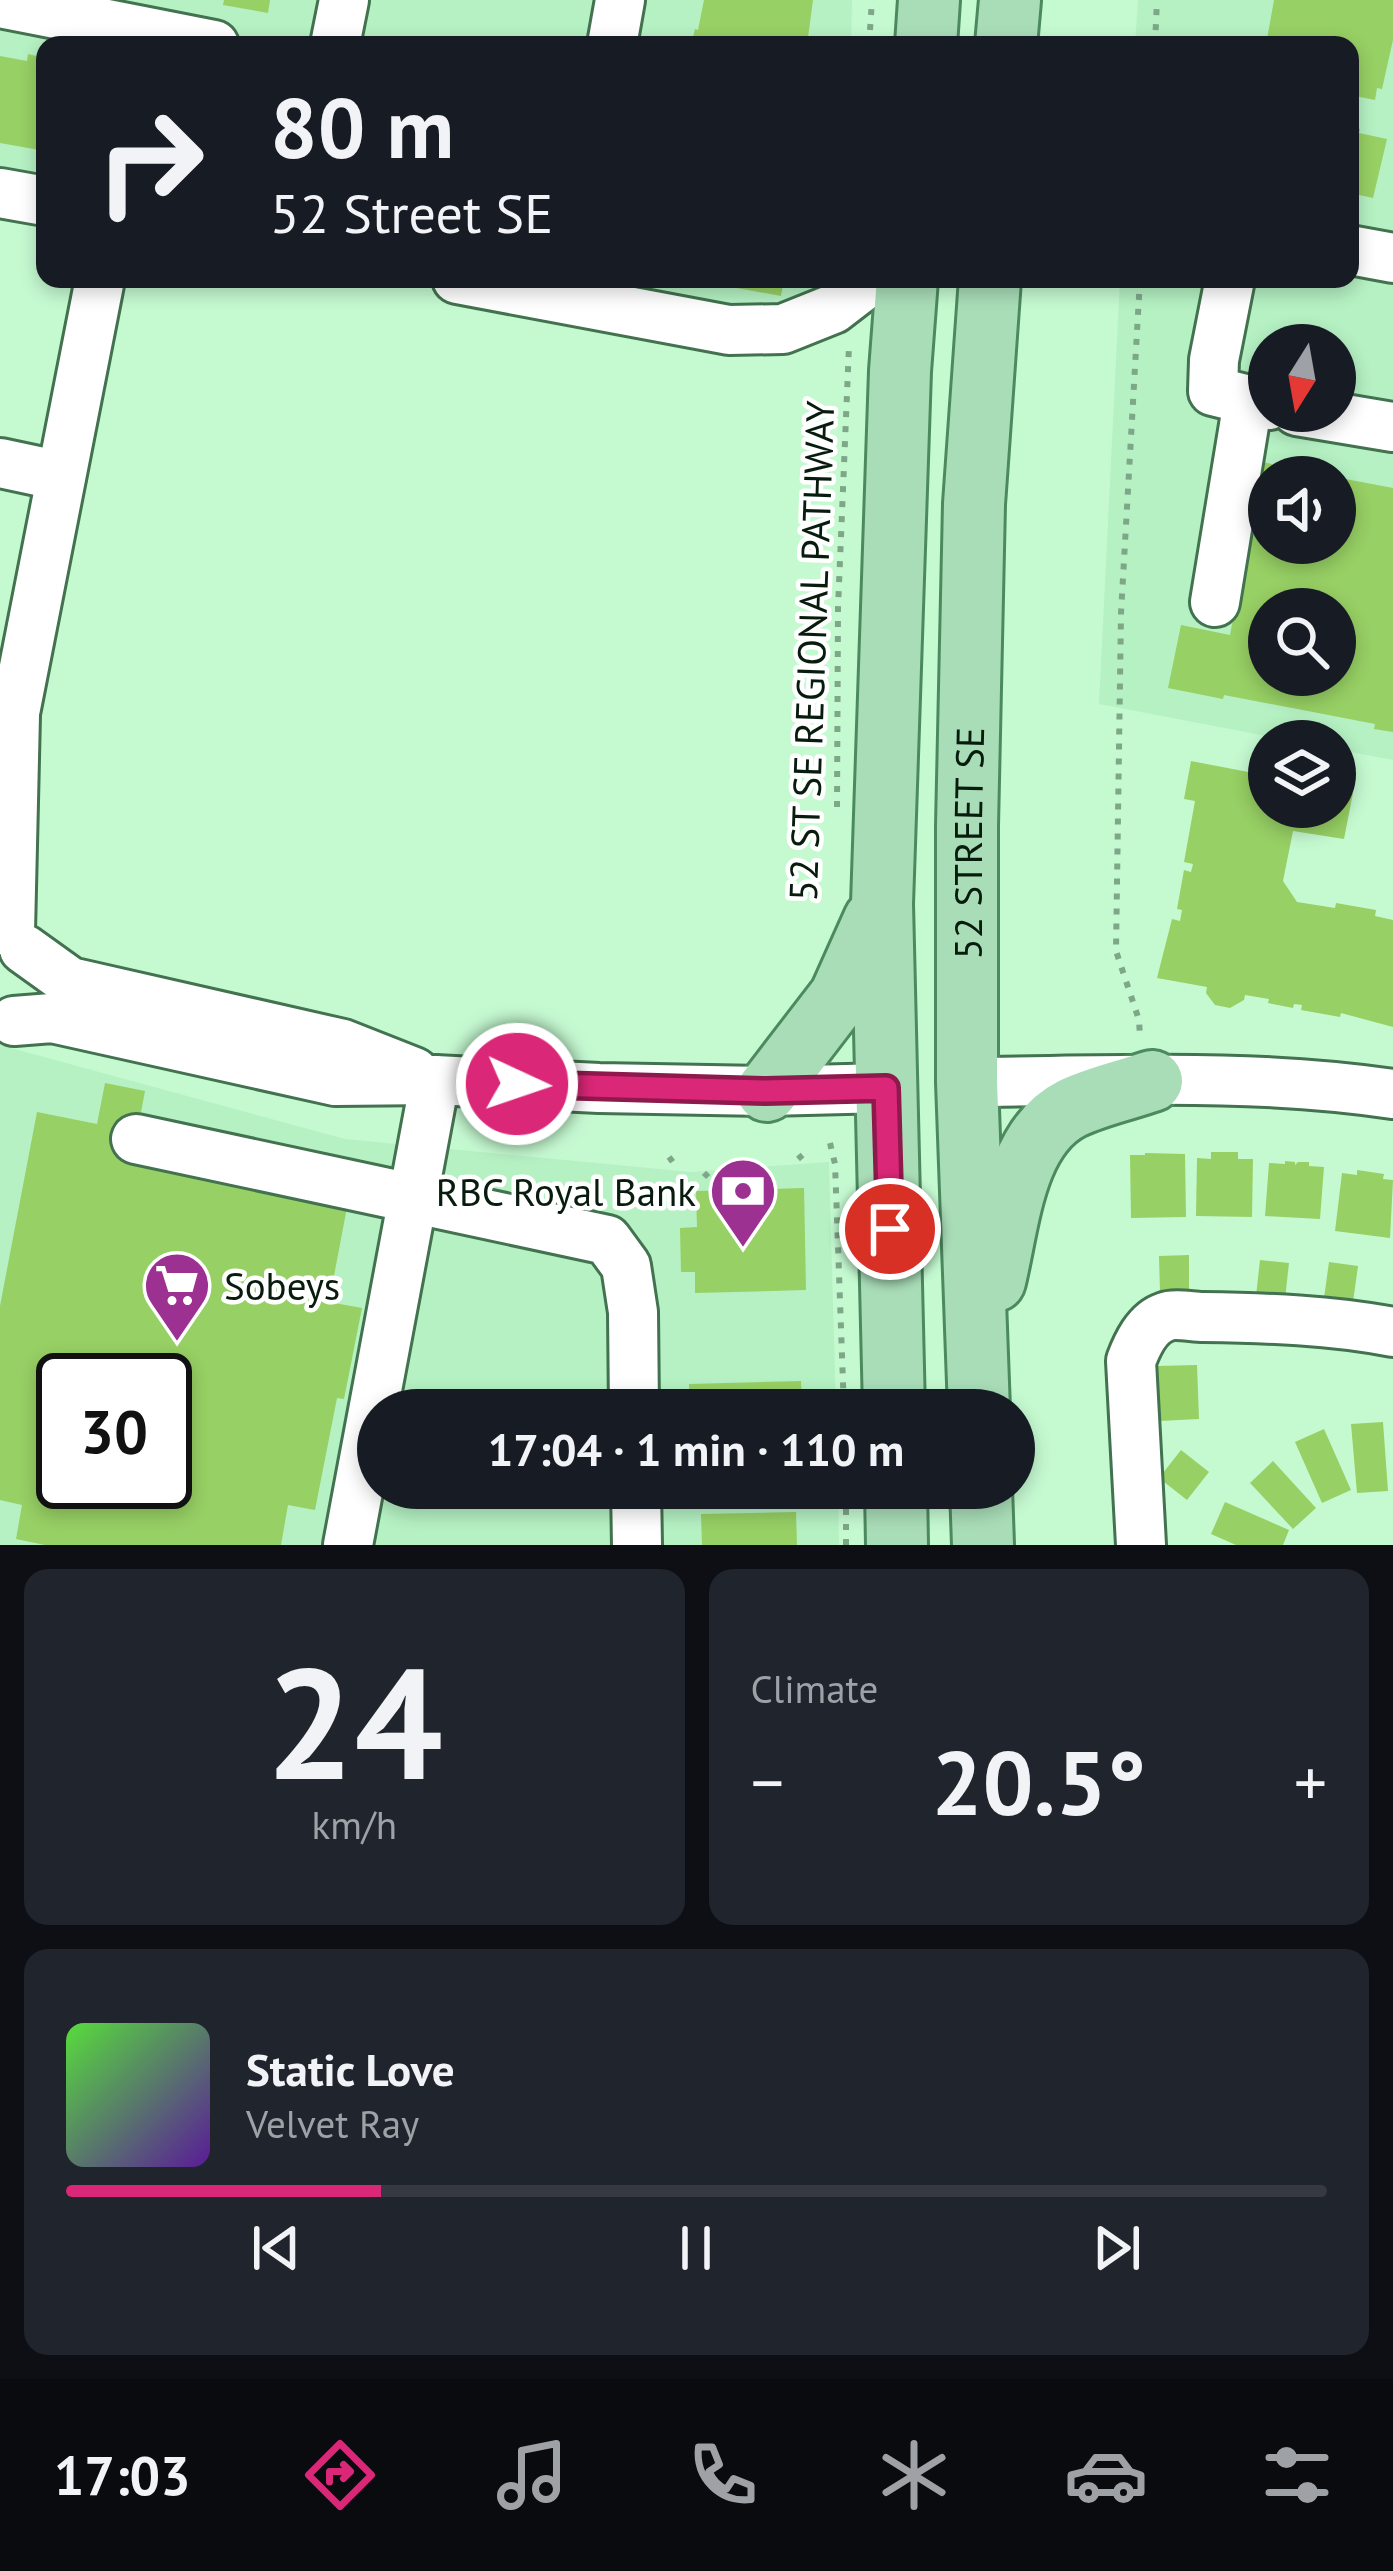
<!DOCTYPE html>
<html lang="en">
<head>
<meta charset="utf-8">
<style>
  body { margin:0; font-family:"PT Sans",sans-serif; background:#20242c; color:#f1f3f6; height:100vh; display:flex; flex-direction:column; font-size:45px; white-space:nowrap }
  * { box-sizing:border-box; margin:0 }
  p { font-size:39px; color:#9ea1a6 }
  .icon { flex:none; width:66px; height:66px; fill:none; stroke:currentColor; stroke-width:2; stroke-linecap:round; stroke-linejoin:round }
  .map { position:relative; height:1545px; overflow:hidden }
  .drawer { display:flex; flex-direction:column; gap:24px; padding:24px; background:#0d0f14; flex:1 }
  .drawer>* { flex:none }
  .top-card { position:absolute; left:36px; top:36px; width:1323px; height:252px; border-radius:24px; box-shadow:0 6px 18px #0003; background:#171b24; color:#f1f3f6; overflow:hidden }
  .needle { width:78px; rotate:191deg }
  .tools { position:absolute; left:1248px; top:324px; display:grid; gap:24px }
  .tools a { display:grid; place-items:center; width:108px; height:108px; border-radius:50%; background:#171b24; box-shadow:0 6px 18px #0003; font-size:60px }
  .speed { position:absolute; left:36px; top:1353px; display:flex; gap:24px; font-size:60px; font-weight:700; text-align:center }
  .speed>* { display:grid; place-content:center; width:156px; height:156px; border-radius:50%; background:#171b24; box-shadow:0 6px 18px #0003; line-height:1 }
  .speed .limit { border:6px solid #111; border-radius:18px; background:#fff; color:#111 }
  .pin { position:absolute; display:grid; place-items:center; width:102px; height:102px; color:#fff; margin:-51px; border:6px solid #fff; border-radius:50%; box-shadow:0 3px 12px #0007 }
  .me { position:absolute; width:132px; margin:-66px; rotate:93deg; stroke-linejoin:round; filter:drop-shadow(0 0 9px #0008) }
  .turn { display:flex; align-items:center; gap:42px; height:252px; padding:0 36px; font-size:54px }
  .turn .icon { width:156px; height:156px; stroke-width:2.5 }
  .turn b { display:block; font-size:84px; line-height:102px }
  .big { font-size:90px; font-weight:600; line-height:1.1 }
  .drawer .tile { flex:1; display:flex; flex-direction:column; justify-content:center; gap:18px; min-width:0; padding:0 42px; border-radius:24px; background:#20242c }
  .drawer .dial { align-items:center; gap:0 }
  .dial b { font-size:156px; line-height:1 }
  .song { display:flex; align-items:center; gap:36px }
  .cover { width:144px; height:144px; border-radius:18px; background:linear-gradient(135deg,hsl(110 70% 55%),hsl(270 70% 35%)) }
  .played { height:12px; border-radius:6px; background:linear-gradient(90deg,#db2777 25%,#363941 25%) }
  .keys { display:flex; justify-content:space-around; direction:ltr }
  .heat { display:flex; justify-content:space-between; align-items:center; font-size:66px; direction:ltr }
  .drawer .tiles { flex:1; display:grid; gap:24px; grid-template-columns:1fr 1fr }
  .tile:last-child { grid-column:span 2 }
  .trip { position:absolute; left:357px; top:1389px; width:678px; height:120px; border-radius:60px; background:#171b24; box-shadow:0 6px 18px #0003; font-weight:600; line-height:120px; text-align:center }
  .tabs { display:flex; height:192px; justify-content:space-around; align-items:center; background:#090b0e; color:#9ea1a6 }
  .tabs .icon { width:84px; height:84px }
  .tabs .active { color:#db2777 }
  .tabs b { font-size:54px; color:#f1f3f6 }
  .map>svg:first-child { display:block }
  .built { fill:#b5f1c3; fill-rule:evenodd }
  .building { fill:#97d064; fill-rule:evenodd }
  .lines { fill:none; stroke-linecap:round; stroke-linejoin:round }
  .minor-casing { stroke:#42724f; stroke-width:54 }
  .major-casing { stroke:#4c8a5e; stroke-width:66 }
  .path { stroke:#7ea788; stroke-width:6; stroke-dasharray:6 9; stroke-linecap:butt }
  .minor { stroke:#fff; stroke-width:48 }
  .major { stroke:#a9ddb8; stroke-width:60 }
  .route-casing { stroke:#8e194d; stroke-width:30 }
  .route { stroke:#db2777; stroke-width:21 }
  .labels { text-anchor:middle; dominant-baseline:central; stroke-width:9; stroke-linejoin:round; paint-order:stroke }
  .street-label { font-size:39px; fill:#081c0e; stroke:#fff }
  .poi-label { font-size:39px; fill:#081c0e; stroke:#fff; text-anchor:end }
</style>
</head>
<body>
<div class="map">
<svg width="1393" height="1545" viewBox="0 0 1393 1545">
  <rect width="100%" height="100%" fill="#c5fad1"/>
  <!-- built -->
  <g class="built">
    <path d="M0 0H852L851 45H45V185L0 177Z"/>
    <path d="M1138 0H1393V760L1335 749V741H1293L1099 704 1120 279H1350V45H1135ZM1269 345H1335V411H1269ZM1269 477H1335V543H1269ZM1269 609H1335V675H1269Z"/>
    <path d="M565 279H843L842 329Z"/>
    <path d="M0 1045 345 1139 691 1172 829 1162 836 1410H378V1488H838L839 1545H0ZM63 1380H165V1482H63Z"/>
  </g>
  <!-- building -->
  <g class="building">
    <path d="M224 0H270L268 13 223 5Z"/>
    <path d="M704 0H813L807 45H691L695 29 698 30Z"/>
    <path d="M1274 0H1393V40L1382 89 1377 88 1375 100 1350 95V45H1266Z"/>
    <path d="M28 54 45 58V151L0 143V56L27 61Z"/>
    <path d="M1350 127 1360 129 1359 133 1387 139 1373 198 1350 193Z"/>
    <path d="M733 279H784L781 296 731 287Z"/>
    <path d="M1262 462 1325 475V477H1269V543H1335V477L1393 488V732L1374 729 1375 724 1224 695 1223 699 1168 688 1181 625 1230 635ZM1269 609H1335V675H1269Z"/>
    <path d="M1191 761 1264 775 1267 763H1269V807H1335V789L1353 793 1344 839 1293 831 1283 881 1297 902 1335 908 1336 903 1376 910 1375 916 1393 920V1027L1341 1013 1340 1017 1301 1010 1302 1005 1294 1004 1293 1008 1268 1003 1269 999 1245 995 1244 1000 1230 1008 1215 1005 1206 993 1207 987 1157 978 1172 919 1180 921 1182 910 1177 909 1184 870 1191 872 1193 864 1184 862 1195 801 1184 799Z"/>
    <path d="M105 1083 145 1091 133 1155 349 1197 329 1302 362 1308 344 1399 337 1398 315 1510 288 1505 281 1545H45L16 1539 22 1505 0 1500V1306L37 1112 97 1124ZM63 1380H165V1482H63Z"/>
    <path d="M1211 1152H1238V1159H1253L1252 1217 1196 1216 1197 1158 1211 1159Z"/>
    <path d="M1145 1153 1185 1154 1186 1217 1131 1218 1130 1155H1145Z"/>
    <path d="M1285 1161 1295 1162V1165L1298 1162H1309V1166L1324 1167 1320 1219 1265 1216 1269 1163 1285 1164Z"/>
    <path d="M1357 1170 1384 1174 1383 1179 1393 1180 1390 1238 1335 1231 1342 1173 1357 1175Z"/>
    <path d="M804 1188 806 1290 695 1293V1272H681L680 1228 697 1227 696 1191Z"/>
    <path d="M1189 1255V1292H1160L1159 1256Z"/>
    <path d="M1260 1260 1289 1263 1285 1299 1256 1296Z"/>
    <path d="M1329 1262 1358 1266 1353 1302 1324 1298Z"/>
    <path d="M1197 1365 1199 1419 1159 1421 1157 1366Z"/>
    <path d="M801 1381 802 1410H689V1384Z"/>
    <path d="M1383 1422 1388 1491 1357 1493 1351 1424Z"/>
    <path d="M1324 1429 1351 1490 1322 1503 1295 1442Z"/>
    <path d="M1181 1450 1209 1472 1187 1500 1159 1478Z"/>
    <path d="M1273 1461 1316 1508 1293 1529 1250 1483Z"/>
    <path d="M1225 1502 1289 1530 1283 1545H1236L1211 1534Z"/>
    <path d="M796 1512 797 1545H702L701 1514Z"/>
  </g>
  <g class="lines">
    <!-- minor casing -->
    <g class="minor-casing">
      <g id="minor">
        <path d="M0 3 214 45"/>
        <path d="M335 45 344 0"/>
        <path d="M612 45 620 0"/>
        <path d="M0 193 45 201"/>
        <path d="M1350 250 1393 258"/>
        <path d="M457 279 729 330 783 329 833 309 872 279"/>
        <path d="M1230 279 1214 360 1213 391 1269 405"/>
        <path d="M1297 411 1393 427"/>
        <path d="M0 463 61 476"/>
        <path d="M1215 602 1248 401"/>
        <path d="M0 750 16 708 100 279"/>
        <path d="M10 932 15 715"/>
        <path d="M24 949 70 982 343 1044 414 1072"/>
        <path d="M14 1021 52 1018 335 1081 435 1080 599 1088 767 1091 886 1088"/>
        <path d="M967 1082C1109 1081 1252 1073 1393 1094"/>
        <path d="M136 1139 607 1240 626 1266 633 1312 634 1410"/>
        <path d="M636 1488 637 1545"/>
        <path d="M348 1545 435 1080"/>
        <path d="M1141 1545 1131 1361C1137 1345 1147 1323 1165 1317 1175 1313 1192 1317 1203 1317 1267 1318 1331 1320 1393 1332"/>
      </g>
    </g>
    <!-- major casing -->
    <g class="major-casing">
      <g id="major">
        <path d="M926 45 929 0"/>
        <path d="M1006 45 1010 0"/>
        <path d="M767 1091 840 996 874 920"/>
        <path d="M995 1281C1009 1224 1014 1137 1072 1108 1097 1096 1126 1090 1152 1081"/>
        <path d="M894 1410 882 904 900 371 907 279"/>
        <path id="s1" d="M979 1410 967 1082V826L974 504 990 279"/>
        <path d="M896 1488 897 1545"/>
        <path d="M981 1488 983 1545"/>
      </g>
    </g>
    <!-- path -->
    <g class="path">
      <path d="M869 45 872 0"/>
      <path d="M1155 45 1157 0"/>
      <path d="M1140 279 1121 613 1116 951 1139 1020 1140 1037"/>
      <path d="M837 807 838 608 849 346"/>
      <path d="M830 1143 835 1164 844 1410"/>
      <path d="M669 1157 678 1169"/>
      <path d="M798 1159 805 1153"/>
      <path d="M704 1177 709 1172"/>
      <path d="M846 1545V1488"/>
    </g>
    <!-- minor -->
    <use href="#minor" class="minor"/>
    <!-- major -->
    <use href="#major" class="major"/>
  </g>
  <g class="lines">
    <!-- route casing -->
    <g class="route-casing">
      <path id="route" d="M517 1084 766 1091 886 1088 890 1229"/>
    </g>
    <!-- route -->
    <use href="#route" class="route"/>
  </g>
  <!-- icons -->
  <defs>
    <g id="bank-pin" transform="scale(3.45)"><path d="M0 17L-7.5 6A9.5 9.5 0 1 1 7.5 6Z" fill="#9c3192" stroke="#fff"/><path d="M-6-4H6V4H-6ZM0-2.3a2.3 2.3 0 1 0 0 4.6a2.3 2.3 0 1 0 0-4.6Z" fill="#fff"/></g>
    <g id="supermarket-pin" transform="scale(3.45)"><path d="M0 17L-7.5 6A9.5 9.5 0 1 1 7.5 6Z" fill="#9c3192" stroke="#fff"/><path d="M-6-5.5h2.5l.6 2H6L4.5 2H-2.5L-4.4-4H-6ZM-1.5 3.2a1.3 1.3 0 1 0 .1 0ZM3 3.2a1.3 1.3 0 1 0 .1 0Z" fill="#fff"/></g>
  </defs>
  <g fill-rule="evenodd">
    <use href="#bank-pin" x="743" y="1191"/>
    <use href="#supermarket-pin" x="177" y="1285"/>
  </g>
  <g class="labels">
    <!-- street labels -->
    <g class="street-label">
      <text transform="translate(811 651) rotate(-88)">52 ST SE REGIONAL PATHWAY</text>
      <text stroke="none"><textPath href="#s1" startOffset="567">52 STREET SE</textPath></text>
    </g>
    <!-- poi labels -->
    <g class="poi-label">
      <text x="696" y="1191">RBC Royal Bank</text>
      <text x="224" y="1285" text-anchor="start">Sobeys</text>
    </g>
  </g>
</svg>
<div class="tools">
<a><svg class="needle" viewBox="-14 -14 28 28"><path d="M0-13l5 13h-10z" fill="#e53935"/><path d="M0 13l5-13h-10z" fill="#9ea1a6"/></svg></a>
<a><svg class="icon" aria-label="sound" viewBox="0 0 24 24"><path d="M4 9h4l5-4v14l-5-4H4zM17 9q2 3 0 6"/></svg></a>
<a><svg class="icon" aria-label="search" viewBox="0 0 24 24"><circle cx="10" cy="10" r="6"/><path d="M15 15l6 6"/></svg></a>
<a><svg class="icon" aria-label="layers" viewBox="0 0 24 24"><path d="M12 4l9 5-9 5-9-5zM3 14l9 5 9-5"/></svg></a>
</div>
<div class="speed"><div class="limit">30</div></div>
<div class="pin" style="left:890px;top:1229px;background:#d93025"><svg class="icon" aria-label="arrive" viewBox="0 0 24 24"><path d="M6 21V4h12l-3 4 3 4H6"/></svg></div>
<svg class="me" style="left:517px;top:1084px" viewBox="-20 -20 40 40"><circle r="17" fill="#db2777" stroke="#fff" stroke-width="3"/><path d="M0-11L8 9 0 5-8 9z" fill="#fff"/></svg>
<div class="trip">17:04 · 1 min · 110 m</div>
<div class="top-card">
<div class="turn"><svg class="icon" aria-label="right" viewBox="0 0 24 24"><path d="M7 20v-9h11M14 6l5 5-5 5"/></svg><div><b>80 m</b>52 Street SE</div></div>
</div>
</div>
<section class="drawer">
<div class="tiles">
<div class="tile dial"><b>24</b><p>km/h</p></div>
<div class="tile"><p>Climate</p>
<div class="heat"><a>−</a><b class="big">20.5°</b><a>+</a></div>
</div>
<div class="tile">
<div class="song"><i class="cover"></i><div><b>Static Love</b><p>Velvet Ray</p></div></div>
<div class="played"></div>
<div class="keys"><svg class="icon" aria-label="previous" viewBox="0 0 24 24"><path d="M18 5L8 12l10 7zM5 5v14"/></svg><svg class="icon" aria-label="pause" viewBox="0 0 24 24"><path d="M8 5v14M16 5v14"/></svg><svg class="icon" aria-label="next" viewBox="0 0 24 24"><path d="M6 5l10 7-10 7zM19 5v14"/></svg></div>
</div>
</div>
</section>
<nav class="tabs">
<b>17:03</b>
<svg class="icon active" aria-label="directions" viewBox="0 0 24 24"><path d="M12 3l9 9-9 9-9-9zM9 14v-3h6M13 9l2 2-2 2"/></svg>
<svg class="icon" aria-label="music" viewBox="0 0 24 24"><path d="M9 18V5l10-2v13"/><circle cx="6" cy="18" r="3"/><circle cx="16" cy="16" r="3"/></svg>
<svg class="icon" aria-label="phone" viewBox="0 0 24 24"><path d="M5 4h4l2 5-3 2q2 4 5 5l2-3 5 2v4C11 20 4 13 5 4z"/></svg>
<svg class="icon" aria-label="climate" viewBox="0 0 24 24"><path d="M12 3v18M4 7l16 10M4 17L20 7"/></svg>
<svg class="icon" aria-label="car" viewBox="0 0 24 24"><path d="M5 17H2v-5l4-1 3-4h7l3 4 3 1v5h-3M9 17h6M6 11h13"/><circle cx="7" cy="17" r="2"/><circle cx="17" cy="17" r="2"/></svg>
<svg class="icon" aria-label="filters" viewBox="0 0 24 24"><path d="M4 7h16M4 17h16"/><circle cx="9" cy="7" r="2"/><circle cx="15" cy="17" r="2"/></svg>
</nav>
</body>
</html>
